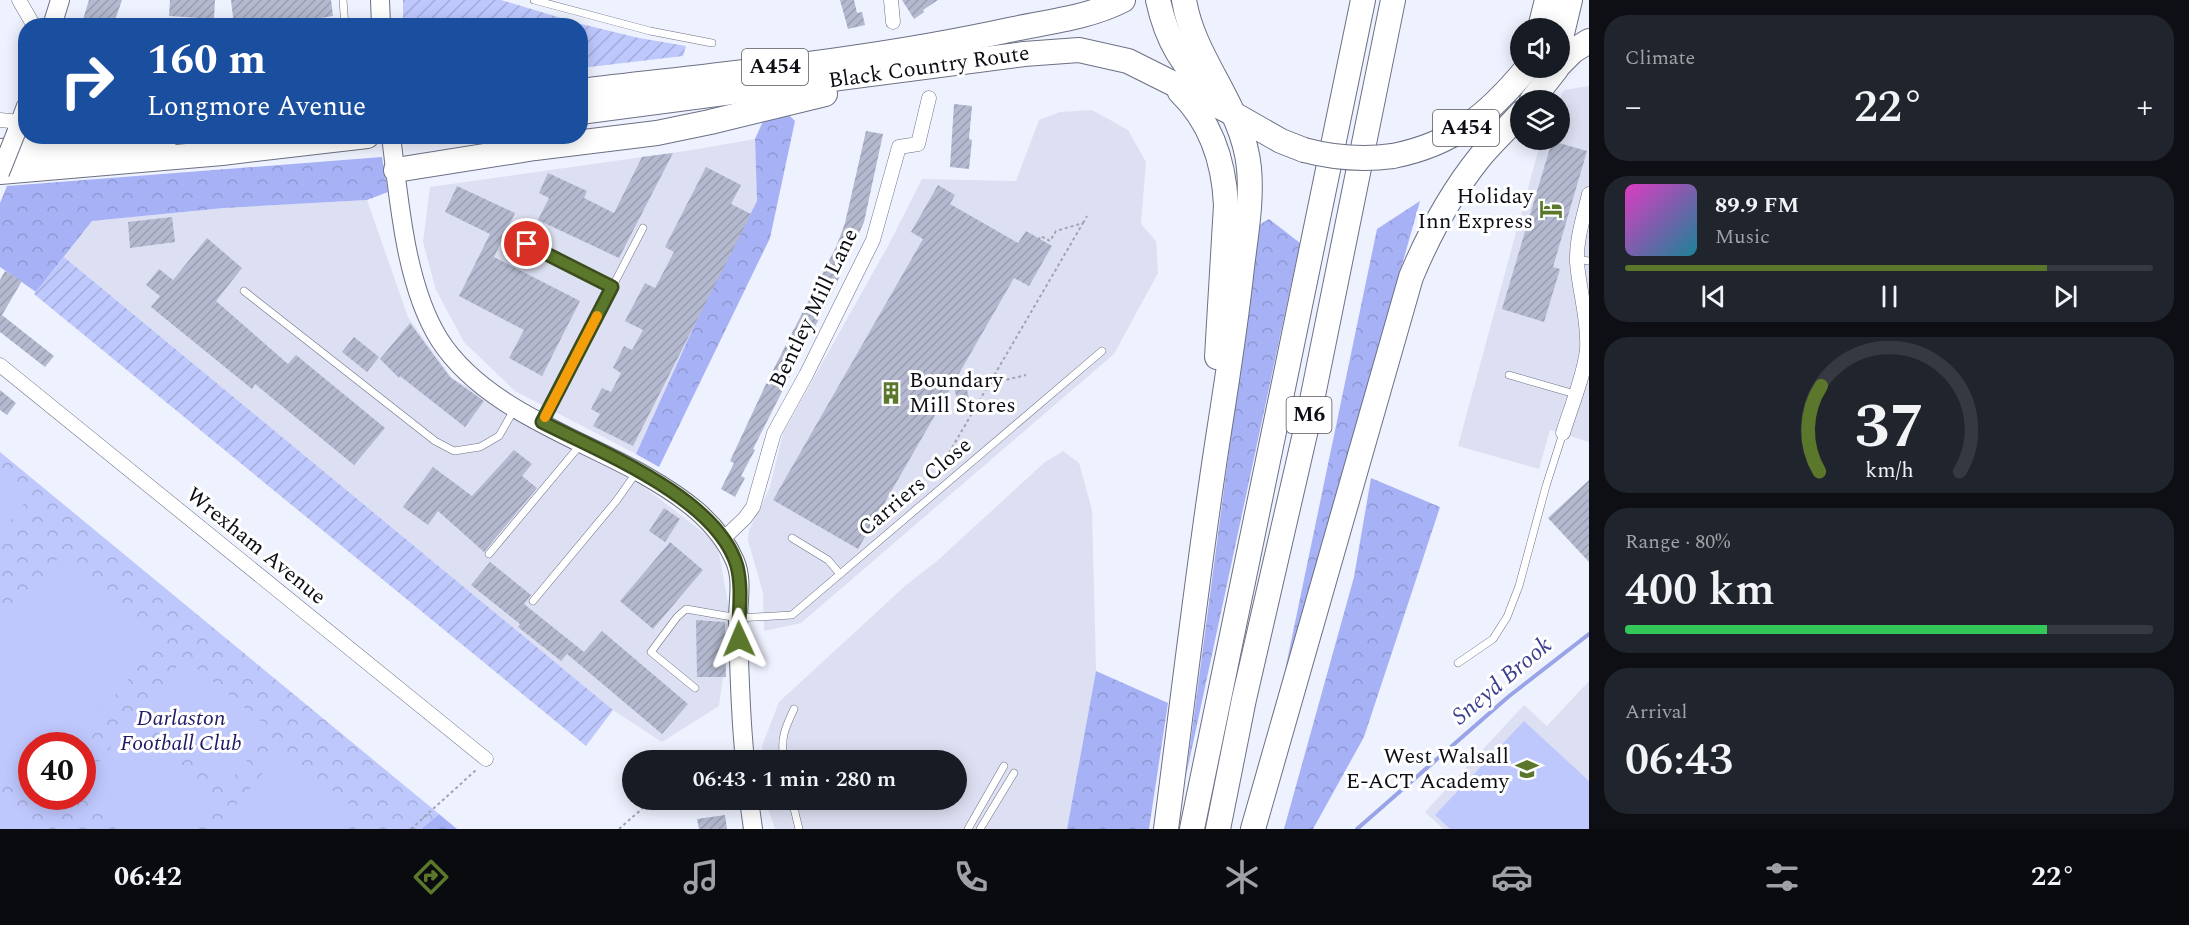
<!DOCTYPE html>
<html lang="en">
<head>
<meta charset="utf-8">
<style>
  body { margin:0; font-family:Spectral,serif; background:#20242c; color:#f1f3f6; height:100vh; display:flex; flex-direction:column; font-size:22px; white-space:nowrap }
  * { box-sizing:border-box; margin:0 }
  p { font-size:20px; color:#9ea1a6 }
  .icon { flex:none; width:33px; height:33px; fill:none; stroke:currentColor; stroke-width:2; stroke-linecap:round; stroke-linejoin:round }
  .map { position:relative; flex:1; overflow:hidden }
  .drawer { display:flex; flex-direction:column; gap:15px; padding:15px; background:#0d0f14; width:600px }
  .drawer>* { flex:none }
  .top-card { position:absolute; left:18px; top:18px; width:570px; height:126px; border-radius:24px; box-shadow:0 3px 15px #0003; background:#1a4fa0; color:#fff; overflow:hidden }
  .buttons { position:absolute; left:1510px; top:18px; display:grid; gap:12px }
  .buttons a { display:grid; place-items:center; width:60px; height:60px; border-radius:50%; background:#171b24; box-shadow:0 3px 15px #0003; font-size:30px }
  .speed { position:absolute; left:18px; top:732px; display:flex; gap:12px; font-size:30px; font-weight:700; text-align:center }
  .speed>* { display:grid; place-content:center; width:78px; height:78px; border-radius:50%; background:#171b24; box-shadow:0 3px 15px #0003; line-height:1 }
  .speed .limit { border:9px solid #d22; background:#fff; color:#111 }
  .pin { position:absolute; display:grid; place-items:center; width:51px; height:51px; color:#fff; margin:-26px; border:3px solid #fff; border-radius:50%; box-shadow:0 2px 6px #0007 }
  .me { position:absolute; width:66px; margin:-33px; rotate:359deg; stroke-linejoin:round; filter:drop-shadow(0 0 4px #0008) }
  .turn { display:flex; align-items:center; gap:21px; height:126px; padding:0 30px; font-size:27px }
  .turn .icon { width:78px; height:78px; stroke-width:2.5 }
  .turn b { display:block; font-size:42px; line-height:51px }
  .big { font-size:45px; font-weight:600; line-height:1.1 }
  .drawer .widget { flex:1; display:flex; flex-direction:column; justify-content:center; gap:9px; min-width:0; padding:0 21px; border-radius:24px; background:#20242c }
  .drawer .dial { align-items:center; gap:0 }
  .dial svg { height:156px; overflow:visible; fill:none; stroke:#363941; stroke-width:7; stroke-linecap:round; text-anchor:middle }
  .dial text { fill:#f1f3f6; stroke:none }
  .song { display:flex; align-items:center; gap:18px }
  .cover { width:72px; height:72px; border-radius:9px; background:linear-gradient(135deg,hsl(310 70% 55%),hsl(190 70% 35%)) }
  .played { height:6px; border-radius:3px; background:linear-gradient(90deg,#5b772b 80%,#363941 80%) }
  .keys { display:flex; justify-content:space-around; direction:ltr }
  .heat { display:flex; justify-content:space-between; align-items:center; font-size:33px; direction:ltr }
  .charge { height:9px; border-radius:4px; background:linear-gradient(90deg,#34c759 80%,#363941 0) }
  .trip { position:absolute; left:622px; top:750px; width:345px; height:60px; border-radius:30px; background:#171b24; box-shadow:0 3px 15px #0003; font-weight:600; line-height:60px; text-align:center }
  .menu { display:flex; height:96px; justify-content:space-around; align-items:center; background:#090b0e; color:#9ea1a6 }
  .menu .icon { width:42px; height:42px }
  .menu .active { color:#5b772b }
  .menu b { font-size:27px; color:#f1f3f6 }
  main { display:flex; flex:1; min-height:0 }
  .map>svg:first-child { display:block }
  .built { fill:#dde0f2 }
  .forest { fill:url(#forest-crowns) }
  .park { fill:url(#park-crowns); fill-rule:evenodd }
  .garden { fill:url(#garden-furrows) }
  .pitch { fill:#bfc8fd }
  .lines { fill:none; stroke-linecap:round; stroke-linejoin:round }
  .stream { stroke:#99a3e7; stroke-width:4 }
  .building { fill:url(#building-hatch) }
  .lane-casing { stroke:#6c7084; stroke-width:8 }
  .street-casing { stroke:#6c7084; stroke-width:15 }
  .secondary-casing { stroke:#6c7084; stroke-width:20 }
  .highway-casing { stroke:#6c7084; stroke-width:26 }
  .path { stroke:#a1a3ae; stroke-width:2; stroke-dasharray:3 3; stroke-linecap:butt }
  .lane { stroke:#fff; stroke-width:7 }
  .street { stroke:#fff; stroke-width:14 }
  .secondary { stroke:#fff; stroke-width:18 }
  .highway { stroke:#fff; stroke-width:24 }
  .secondary-bridge-casing { stroke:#6c7084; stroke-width:20; stroke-linecap:butt }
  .highway-bridge-casing { stroke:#6c7084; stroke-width:26; stroke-linecap:butt }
  .secondary-bridge { stroke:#fff; stroke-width:18 }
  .highway-bridge { stroke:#fff; stroke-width:24 }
  .route-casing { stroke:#3b4d1c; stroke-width:15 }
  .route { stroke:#5b772b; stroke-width:10 }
  .slow { stroke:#f59e0b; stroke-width:10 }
  .labels { text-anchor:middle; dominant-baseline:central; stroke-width:6; stroke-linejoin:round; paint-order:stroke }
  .shield { fill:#fff; stroke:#56565c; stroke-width:1.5 }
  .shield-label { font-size:21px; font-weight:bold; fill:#0d0e16 }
  .street-label { font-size:22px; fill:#0d0e16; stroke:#fff }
  .poi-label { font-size:22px; fill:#0d0e16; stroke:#fff; text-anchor:end }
  .park-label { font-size:22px; font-style:italic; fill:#1f1b67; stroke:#fff }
  .water-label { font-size:24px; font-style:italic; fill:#3b3f8e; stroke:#fff }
</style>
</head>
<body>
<main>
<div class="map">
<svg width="1589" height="829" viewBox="0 0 1589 829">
  <defs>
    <pattern id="forest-crowns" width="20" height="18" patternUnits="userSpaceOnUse" patternTransform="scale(1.5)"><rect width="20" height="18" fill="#a7b2f6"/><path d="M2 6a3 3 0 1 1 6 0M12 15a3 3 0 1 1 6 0" fill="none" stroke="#8f98d2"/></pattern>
    <pattern id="park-crowns" width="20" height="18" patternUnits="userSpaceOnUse" patternTransform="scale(1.5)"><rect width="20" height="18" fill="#bfc8fd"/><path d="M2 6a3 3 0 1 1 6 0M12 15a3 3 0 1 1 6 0" fill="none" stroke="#a3abd8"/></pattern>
    <pattern id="garden-furrows" width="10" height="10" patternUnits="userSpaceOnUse" patternTransform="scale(1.5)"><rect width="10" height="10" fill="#bfc8fd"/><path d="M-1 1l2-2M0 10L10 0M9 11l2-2" fill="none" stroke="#a3abd8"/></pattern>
    <pattern id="building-hatch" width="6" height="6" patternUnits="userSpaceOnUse" patternTransform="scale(1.5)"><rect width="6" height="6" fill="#b4b9cf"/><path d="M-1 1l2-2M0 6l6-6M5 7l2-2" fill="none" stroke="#9a9eb1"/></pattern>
  </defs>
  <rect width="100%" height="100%" fill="#eef1fe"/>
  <!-- built -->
  <g class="built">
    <path d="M1589 86V442L1550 430 1539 469 1458 446 1540 144 1542 140H1560L1559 100 1564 90Z"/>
    <path d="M1092 110 1128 130 1146 162 1141 224 1156 241 1158 273 1114 354 801 623 764 631 763 593 748 540 749 530 770 487 783 433 888 246 922 179 1016 181 1039 120 1060 112Z"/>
    <path d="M755 139 757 201 701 311 636 454 515 391 464 342 436 290 423 242 430 187 692 150Z"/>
    <path d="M367 200 408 317 452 378 644 487 717 543 731 619 719 706 662 742 613 710 64 257 92 221 224 208Z"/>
    <path d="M1063 451 1079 463 1092 510 1096 671 1067 829H775L765 800H957V760H763L762 746 779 702 905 586 937 561 1045 462Z"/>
    <path d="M1589 681V829H1443L1425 812 1524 705 1547 726Z"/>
  </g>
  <!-- forest -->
  <g class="forest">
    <path d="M789 115 795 121 770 238 659 467 636 454 701 311 757 201 755 139 764 119Z"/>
    <path d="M382 157 388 192 367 200 224 208 92 221 36 292 0 267V203L7 186Z"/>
    <path d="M1420 201 1277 709 1377 229Z"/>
    <path d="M1269 219 1300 243 1186 776 1259 225Z"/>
    <path d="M1371 478 1440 507 1364 737 1313 829H1284L1354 577Z"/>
    <path d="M1096 671 1168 703 1149 829H1067Z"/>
    <path d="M439 814 457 829H421Z"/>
  </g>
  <!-- park -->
  <path class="park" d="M0 452 439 814 421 829H0ZM32 746H82V796H32Z"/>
  <!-- garden -->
  <g class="garden">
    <path d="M403 0H501L581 24 639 38 686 46 683 56 581 68 580 26 403 25Z"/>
    <path d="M64 257 613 710 586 746 34 294Z"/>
  </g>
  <!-- pitch -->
  <g class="pitch">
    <path d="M0 470 31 495 0 533Z"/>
    <path d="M61 555 162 638 74 745 32 746V797L0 771V629Z"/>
    <path d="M184 658 272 730 225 787 137 716Z"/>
    <path d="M1524 721 1589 781V829H1450L1435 815Z"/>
    <path d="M125 730 211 801 188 829H128L83 791V781Z"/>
    <path d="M283 749 356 810 340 829H216Z"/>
    <path d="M0 806 29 824 25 829H0Z"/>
  </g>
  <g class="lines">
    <!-- stream -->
    <path class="stream" d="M1357 829 1508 697 1589 634"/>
  </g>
  <!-- building -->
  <g class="building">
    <path d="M89 0H122L113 26H81Z"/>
    <path d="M170 0H215L214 19 169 16Z"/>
    <path d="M231 0H331L333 16 275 26H234Z"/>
    <path d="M840 0H854L857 13 862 12 865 25 848 29Z"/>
    <path d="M902 0H938L923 10 924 12 914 19Z"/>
    <path d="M954 104 972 106 969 139 972 140 969 169 950 167Z"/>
    <path d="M866 131 883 134 864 222 835 287 753 449 755 450 741 476 745 478 735 497 721 489 734 463 730 461 766 384 837 245 845 223Z"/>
    <path d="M1552 141 1587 151 1553 267 1560 269 1544 322 1502 309Z"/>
    <path d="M673 153 619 258 538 220 549 198 539 193 548 173 587 191 584 198 614 213 642 157Z"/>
    <path d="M706 167 741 185 731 204 751 214 633 446 593 426 600 414 591 409 602 388 611 392 621 373 613 368 624 346 632 350 643 330 625 321 645 283 655 288 674 252 665 247Z"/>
    <path d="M938 185 955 195 950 204 1018 243 1026 231 1052 246 1029 286 1014 278 858 549 773 500 923 239 911 232Z"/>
    <path d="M457 186 515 213 494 257 580 301 542 376 509 358 524 330 459 296 490 234 445 212Z"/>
    <path d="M172 217 175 242 130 248 128 222Z"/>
    <path d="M207 238 242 268 216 301 288 364 296 355 385 428 354 465 255 384 252 389 151 307 160 296 146 285 159 269 173 280Z"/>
    <path d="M5 271 22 281 2 315 54 356 45 367 0 332V280Z"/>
    <path d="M410 323 450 377 484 401 465 427 400 376 399 378 380 359Z"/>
    <path d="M354 337 379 357 367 372 342 352Z"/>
    <path d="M966 385 969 399 958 402 954 388Z"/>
    <path d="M0 390 16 403 7 415 0 410Z"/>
    <path d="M514 450 532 464 522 476 537 488 484 552 438 511 428 525 403 507 433 467 472 496Z"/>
    <path d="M1589 480V562L1548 518Z"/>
    <path d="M664 508 680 519 665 542 649 531Z"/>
    <path d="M670 542 703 570 653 629 620 601Z"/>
    <path d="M490 562 531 595 524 604 584 652 602 631 688 704 662 734 567 654 561 661 518 627 520 624 471 585Z"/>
    <path d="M696 620 725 622 726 677H697Z"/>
    <path d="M725 815 727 829H699L697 819Z"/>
  </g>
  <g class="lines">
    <!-- lane casing -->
    <g class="lane-casing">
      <g id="lane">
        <path d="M343 0 345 26"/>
        <path d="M534 0 650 31 712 43"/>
        <path d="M527 244 612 287"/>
        <path d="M1577 259 1589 261"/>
        <path d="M244 291 435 441 454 451 480 447 499 436 515 408"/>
        <path d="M1509 375 1575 394"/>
        <path d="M542 422 643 228"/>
        <path d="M792 538 828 560 840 574"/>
        <path d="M489 554 581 444"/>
        <path d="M533 601 617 500 636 473"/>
        <path d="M1458 663 1493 639 1507 617 1519 586 1546 486 1563 433"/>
        <path d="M695 688 651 652 677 617 686 609 738 618 792 615 1102 351"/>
        <path d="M784 760C780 739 785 728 794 709"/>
        <path d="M792 800 799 829"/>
        <path d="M968 829 1004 766"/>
        <path d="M980 829 1014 773"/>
      </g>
    </g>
    <!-- street casing -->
    <g class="street-casing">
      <g id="street">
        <path d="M19 0 34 26"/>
        <path d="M891 0 893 22"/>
        <path d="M0 120 20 122"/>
        <path d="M0 365 486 759"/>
        <path d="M1563 433C1570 410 1585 373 1587 349 1589 320 1579 291 1577 262 1576 239 1584 216 1589 194"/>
        <path d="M723 539 745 518 753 507 774 433 806 375 873 240 899 147 918 144 929 98"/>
      </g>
    </g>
    <!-- secondary casing -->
    <g class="secondary-casing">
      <g id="secondary">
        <path d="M380 0 381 26"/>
        <path d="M52 26 60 0"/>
        <path d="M16 133 26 106"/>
        <path d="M391 136C399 199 405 284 439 339 482 407 576 437 644 475 681 496 718 521 735 561 743 580 738 600 738 620 739 666 740 714 745 760"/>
        <path d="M749 800 753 829"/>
      </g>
    </g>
    <!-- highway casing -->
    <g class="highway-casing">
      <g id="highway">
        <path d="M1158 0C1167 42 1183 66 1214 96"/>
        <path d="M1540 28 1547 0"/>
        <path d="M1560 42 1570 0"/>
        <path d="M1560 64 1573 51 1589 41"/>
        <path d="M580 91C723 74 868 61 1009 30 1046 22 1088 18 1123 0"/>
        <path d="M1180 92C1211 122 1224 163 1226 205L1217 357"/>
        <path d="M1532 100 1557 68"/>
        <path d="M580 112 1024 54 1079 50 1128 61 1230 112 1281 141 1304 150"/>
        <path d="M0 151 167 136"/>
        <path d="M1393 156C1454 144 1489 114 1527 68"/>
        <path d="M396 170 535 148 657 133 710 122 825 94"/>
        <path d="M0 172 222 153 367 136"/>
        <path d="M1166 829C1183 699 1198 568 1218 438 1227 381 1236 324 1242 267 1246 234 1252 201 1249 168 1243 106 1194 61 1184 0"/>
        <path d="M1192 829 1363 0"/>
        <path d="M1218 829 1244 699 1307 425 1393 0"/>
        <path d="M1253 829 1411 277C1429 234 1451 193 1480 157 1493 141 1508 128 1521 113"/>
      </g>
    </g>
    <!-- path -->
    <g class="path">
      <path d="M1083 223 1087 216"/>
      <path d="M989 384 1026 375"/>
      <path d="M946 458 1083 223 1056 231 1050 241 1041 236 1039 239"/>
      <path d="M709 760 727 751"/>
      <path d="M411 829 476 770"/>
      <path d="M619 829 652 800"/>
    </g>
    <!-- lane -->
    <use href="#lane" class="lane"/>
    <!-- street -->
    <use href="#street" class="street"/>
    <!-- secondary -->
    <use href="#secondary" class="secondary"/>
    <!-- highway -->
    <use href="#highway" class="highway"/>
    <!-- secondary-bridge casing -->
    <g class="secondary-bridge-casing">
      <path id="secondary-bridge" d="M0 173 16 133"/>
    </g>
    <!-- highway-bridge casing -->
    <g class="highway-bridge-casing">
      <path id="highway-bridge" d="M1304 150C1334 158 1363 160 1393 156"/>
    </g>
    <!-- secondary-bridge -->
    <use href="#secondary-bridge" class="secondary-bridge"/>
    <!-- highway-bridge -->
    <use href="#highway-bridge" class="highway-bridge"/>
  </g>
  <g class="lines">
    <!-- route casing -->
    <g class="route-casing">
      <path id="route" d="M527 244 612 287 542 422C601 452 717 498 737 566 743 590 738 615 739 639"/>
    </g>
    <!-- route -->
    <use href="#route" class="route"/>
    <!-- slow -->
    <path class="slow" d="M545 417 597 316"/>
  </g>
  <!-- icons -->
  <defs>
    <g id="hotel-bare" transform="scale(1.8)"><path d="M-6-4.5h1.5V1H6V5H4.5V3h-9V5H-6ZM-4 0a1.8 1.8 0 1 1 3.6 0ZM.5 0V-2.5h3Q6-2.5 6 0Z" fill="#5b772b" stroke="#fff" stroke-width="2.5" paint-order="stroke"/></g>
    <g id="building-bare" transform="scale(1.8)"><path d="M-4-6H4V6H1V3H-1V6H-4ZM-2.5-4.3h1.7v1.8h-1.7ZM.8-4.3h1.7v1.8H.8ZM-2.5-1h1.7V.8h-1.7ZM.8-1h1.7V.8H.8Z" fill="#5b772b" stroke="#fff" stroke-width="2.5" paint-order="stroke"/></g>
    <g id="school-bare" transform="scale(1.8)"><path d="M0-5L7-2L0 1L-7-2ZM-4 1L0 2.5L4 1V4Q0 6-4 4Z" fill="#5b772b" stroke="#fff" stroke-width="2.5" paint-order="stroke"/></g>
  </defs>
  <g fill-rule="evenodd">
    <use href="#hotel-bare" x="1551" y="209"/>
    <use href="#building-bare" x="891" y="393"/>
    <use href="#school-bare" x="1527" y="769"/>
  </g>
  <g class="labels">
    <!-- shield labels -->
    <g class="shield">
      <rect x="742" y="49" width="66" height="36" rx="4.5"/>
      <rect x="1433" y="110" width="66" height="36" rx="4.5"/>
      <rect x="1286.5" y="397" width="45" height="36" rx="4.5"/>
    </g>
    <g class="shield-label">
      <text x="775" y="67">A454</text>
      <text x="1466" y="128">A454</text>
      <text x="1309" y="415">M6</text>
    </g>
    <!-- street labels -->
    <g class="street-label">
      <text transform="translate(929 67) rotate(-8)">Black Country Route</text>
      <text transform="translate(814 308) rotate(-64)">Bentley Mill Lane</text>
      <text transform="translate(915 487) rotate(-40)">Carriers Close</text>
      <text transform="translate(256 546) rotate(39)">Wrexham Avenue</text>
    </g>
    <!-- poi labels -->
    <g class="poi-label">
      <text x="1533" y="196">Holiday<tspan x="1533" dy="25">Inn Express</tspan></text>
      <text x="909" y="380" text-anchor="start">Boundary<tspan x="909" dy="25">Mill Stores</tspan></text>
      <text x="1509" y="756">West Walsall<tspan x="1509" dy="25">E-ACT Academy</tspan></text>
    </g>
    <!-- park labels -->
    <g class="park-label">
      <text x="181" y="718">Darlaston<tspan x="181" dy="25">Football Club</tspan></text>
    </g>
    <!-- water labels -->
    <g class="water-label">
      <text transform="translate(1502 681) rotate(-40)">Sneyd Brook</text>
    </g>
  </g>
</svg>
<div class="buttons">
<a><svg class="icon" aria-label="sound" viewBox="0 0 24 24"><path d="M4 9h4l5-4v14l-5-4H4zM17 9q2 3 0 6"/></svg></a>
<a><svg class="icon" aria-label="layers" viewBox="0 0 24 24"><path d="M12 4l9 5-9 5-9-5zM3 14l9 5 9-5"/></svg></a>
</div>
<div class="speed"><div class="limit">40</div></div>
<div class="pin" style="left:527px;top:244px;background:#d93025"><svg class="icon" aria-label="arrive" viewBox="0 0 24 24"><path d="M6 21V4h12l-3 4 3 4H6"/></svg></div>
<svg class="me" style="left:739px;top:639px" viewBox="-20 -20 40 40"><path d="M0-17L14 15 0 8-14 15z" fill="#5b772b" stroke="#fff" stroke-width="4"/></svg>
<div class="trip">06:43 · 1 min · 280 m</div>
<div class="top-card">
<div class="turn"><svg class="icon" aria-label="right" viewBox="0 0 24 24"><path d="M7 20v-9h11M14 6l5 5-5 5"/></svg><div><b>160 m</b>Longmore Avenue</div></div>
</div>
</div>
<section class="drawer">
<div class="widget"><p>Climate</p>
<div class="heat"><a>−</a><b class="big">22°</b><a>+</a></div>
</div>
<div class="widget">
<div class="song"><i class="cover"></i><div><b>89.9 FM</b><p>Music</p></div></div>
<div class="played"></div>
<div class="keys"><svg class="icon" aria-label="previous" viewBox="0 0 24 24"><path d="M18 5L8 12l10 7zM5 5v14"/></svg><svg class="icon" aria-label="pause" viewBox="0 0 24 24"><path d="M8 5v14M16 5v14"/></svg><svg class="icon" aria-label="next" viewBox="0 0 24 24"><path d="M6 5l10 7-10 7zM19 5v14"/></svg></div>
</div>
<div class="widget dial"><svg viewBox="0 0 100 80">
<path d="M14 69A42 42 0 1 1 86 69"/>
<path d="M14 69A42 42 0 0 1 15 25" stroke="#5b772b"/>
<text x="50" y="56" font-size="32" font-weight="700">37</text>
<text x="50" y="72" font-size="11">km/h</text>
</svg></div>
<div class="widget"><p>Range · 80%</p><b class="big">400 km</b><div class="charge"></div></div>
<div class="widget"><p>Arrival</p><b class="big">06:43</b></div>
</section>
</main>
<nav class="menu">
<b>06:42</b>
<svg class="icon active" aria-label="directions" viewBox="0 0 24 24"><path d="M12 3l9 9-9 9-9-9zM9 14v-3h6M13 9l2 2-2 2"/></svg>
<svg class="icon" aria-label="music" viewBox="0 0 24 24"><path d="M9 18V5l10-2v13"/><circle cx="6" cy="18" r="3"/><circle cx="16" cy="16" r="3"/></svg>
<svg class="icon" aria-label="phone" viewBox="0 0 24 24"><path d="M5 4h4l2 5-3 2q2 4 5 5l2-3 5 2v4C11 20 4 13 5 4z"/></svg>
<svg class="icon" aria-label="climate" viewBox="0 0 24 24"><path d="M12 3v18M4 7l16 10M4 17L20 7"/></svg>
<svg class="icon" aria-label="car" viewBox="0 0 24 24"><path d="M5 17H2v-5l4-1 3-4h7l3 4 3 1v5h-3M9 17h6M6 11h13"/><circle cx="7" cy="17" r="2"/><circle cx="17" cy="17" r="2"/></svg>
<svg class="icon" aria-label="filters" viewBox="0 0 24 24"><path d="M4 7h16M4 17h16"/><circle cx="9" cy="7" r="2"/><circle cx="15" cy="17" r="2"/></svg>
<b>22°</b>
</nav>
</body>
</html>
